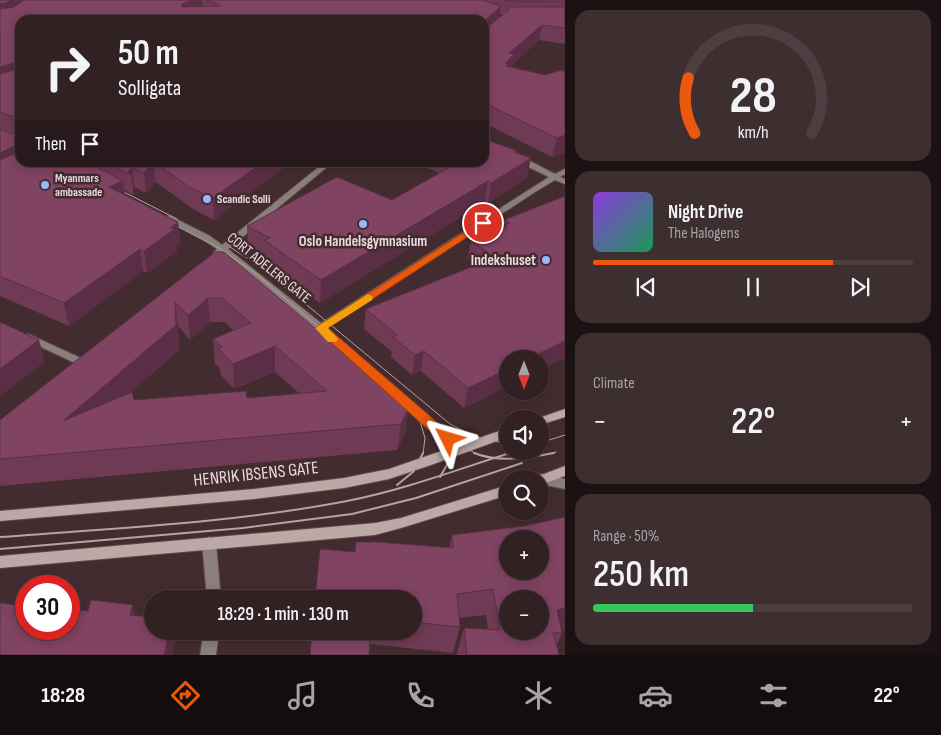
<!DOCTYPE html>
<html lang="en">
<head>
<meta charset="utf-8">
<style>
  body { margin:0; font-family:"Sofia Sans Condensed",sans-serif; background:#3d2e30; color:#f1f3f6; height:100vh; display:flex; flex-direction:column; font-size:19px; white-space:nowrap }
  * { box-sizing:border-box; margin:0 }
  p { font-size:16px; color:#a8a3a6 }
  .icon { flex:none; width:28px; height:28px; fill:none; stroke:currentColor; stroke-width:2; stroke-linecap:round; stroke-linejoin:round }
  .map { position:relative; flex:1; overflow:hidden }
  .drawer { display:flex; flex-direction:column; gap:10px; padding:10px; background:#1c1213; width:376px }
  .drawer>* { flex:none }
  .top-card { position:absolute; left:15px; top:15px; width:474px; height:152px; border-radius:15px; box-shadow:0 2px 12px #0003,0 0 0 1px #4d3e41; background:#322123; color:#f1f3f6; overflow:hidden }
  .needle { width:32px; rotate:180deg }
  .buttons { position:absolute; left:499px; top:350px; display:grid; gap:10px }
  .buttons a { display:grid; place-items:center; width:50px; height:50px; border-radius:50%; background:#322123; box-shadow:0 2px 12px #0003,0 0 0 1px #4d3e41; font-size:25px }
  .speed { position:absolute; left:15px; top:575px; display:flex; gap:10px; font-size:25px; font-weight:700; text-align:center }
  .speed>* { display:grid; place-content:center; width:65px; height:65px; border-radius:50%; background:#322123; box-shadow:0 2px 12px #0003,0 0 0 1px #4d3e41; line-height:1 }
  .speed .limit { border:8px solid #d22; background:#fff; color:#111 }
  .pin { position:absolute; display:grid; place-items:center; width:42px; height:42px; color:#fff; margin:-21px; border:2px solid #fff; border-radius:50%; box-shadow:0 1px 5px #0007 }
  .me { position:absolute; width:55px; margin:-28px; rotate:310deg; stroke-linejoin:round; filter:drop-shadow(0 0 4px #0008) }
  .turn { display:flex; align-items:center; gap:18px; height:105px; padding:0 20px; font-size:22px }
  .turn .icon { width:65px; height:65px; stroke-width:2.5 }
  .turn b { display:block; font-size:35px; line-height:42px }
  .then { display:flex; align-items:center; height:48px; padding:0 20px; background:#0003; gap:10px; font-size:19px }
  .big { font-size:38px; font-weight:600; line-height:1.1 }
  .drawer .widget { flex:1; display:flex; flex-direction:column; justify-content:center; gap:8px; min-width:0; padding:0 18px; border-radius:15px; background:#3d2e30 }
  .drawer .dial { align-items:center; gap:0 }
  .dial svg { height:130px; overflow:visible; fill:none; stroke:#4d3e41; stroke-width:7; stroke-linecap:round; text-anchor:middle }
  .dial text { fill:#f1f3f6; stroke:none }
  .song { display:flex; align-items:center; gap:15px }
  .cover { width:60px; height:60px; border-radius:8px; background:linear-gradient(135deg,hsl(270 70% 55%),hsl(150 70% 35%)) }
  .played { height:5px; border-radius:2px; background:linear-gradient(90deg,#ea580c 75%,#4d3e41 75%) }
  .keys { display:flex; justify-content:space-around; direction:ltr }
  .heat { display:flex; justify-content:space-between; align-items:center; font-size:28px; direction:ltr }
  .charge { height:8px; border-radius:4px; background:linear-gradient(90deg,#34c759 50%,#4d3e41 0) }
  .trip { position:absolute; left:144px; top:590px; width:278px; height:50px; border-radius:25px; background:#322123; box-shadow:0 2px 12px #0003,0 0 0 1px #4d3e41; font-weight:600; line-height:50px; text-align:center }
  .tab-bar { display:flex; height:80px; justify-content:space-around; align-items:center; background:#140d0e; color:#a8a3a6 }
  .tab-bar .icon { width:35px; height:35px }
  .tab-bar .current { color:#ea580c }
  .tab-bar b { font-size:22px; color:#f1f3f6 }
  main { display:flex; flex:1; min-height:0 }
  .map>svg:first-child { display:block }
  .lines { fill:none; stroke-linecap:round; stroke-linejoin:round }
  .minor-casing { stroke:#5e484b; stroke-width:2 }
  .secondary-casing { stroke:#5e484b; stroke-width:2 }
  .minor { fill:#8b7f7c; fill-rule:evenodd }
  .secondary { fill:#bca9a5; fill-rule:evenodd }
  .tram-far1 { stroke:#b5a3a5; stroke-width:1 }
  .tram { stroke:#b5a3a5; stroke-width:2 }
  .wall { fill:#6f3a54; fill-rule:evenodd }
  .shaded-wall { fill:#5a2f45 }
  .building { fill:#814362; stroke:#5a2f45; fill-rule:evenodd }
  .route { fill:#ea580c; stroke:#983908 }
  .slow { fill:#f59e0b }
  .poi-dot { fill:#97b6fd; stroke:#432c2f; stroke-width:2 }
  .labels { text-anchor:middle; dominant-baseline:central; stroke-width:5; stroke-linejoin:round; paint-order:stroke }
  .far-poi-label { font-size:12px; font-weight:bold; fill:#eadadc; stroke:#432c2f; text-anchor:start }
  .poi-label { font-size:15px; font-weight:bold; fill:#eadadc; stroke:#432c2f }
  .street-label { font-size:15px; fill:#eadadc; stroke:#432c2f }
  .near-street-label { font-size:18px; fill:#eadadc; stroke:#432c2f }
</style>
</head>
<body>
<main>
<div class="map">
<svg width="565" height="655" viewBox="0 0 565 655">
  <rect width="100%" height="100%" fill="#432c2f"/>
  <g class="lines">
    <!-- minor casing -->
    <g class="minor-casing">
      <g id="minor">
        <path d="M516 157H522L555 174 565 169V174L560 177 565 179V184L555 180 535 192 327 328 464 446 466 449 464 452 460 453 456 452 317 330 226 256 222 253 217 256 214 255 213 253 217 249 204 240 163 218 164 216H170L210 236 222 245 325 162H333L228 249 321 323 549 177 516 161Z"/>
        <path d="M28 334 83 359 84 361 79 364 75 363 24 339 23 337 24 335Z"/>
        <path d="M541 474 565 479V489L540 484V479H535L537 476Z"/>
        <path d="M209 537 214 539 216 543 221 599H207L202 543 204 539Z"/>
        <path d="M204 631H219L216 655H200Z"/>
      </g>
    </g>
    <!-- secondary casing -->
    <g class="secondary-casing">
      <g id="secondary">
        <path d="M565 409V417L540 425V419H536Z"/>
        <path d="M508 428V437L431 465 389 479 344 488 254 499 0 521V511L254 489 344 478 389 469Z"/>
        <path d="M565 466V476L540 485V479H534L536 477Z"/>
        <path d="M508 485V495L401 528 375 535 0 568V556L375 523 401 518Z"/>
      </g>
    </g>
    <!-- minor -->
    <use href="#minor" class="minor"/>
    <!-- secondary -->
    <use href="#secondary" class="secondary"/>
    <!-- tram-far1 -->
    <g class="tram-far1">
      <path d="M0 129 20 139"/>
      <path d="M66 162 86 173"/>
      <path d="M112 186 177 219"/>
      <path d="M167 221 219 248 255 273 383 381 437 433 477 454"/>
      <path d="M230 247 253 262 296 296 450 424 476 437 508 444"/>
      <path d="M419 418 425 438 423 454"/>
      <path d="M448 437 449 454"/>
      <path d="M540 443 565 435"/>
      <path d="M507 454 515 451"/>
      <path d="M548 454 556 452"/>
    </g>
    <!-- tram -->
    <g class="tram">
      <path d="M474 453C499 463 528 458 554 453"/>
      <path d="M440 477 448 463 450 453"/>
      <path d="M397 485 413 472 423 453"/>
      <path d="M0 537C116 528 233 523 347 501 403 490 456 470 510 453"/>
      <path d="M0 549 243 528 352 514 416 498 522 463"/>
    </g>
  </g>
  <!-- wall -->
  <g class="wall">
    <path d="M0 0H565V44L539 40 513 64 512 67 545 75 565 153 552 157 484 123V20H20V137L6 131 20 162 73 168V162H291L214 220 193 209 156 182 146 193 135 187 133 190 134 195 124 190 125 195 178 222 180 244 176 247 177 251 147 273 143 271 69 326 0 296ZM499 14 503 15 499 19Z"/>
    <path d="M518 151 517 154 527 178 488 203 485 202 320 303 264 262V256L248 247 247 226 392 200 440 173 412 162H484Z"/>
    <path d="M565 196V358L540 370V359H508V386L464 408 421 371 412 375 391 357 392 352 364 329 366 309 476 265 468 258 471 240 502 228 504 220Z"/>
    <path d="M215 252 409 407 405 433 397 450 0 486V420ZM210 322H224L233 330 213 339 215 364 220 368V374L234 389 275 372 300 394 247 398 134 400 131 392 179 350 178 326 190 340Z"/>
    <path d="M565 517V630L562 631V633L556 646 559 655H457V653L464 628 488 629 486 615 459 618 460 627 453 653 369 644 312 631H412V599L355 552 356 542 449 548 452 535 524 526Z"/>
  </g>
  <!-- shaded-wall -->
  <g class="shaded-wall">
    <path d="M11 0H26L0 19V4Z"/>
    <path d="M193 0H202V11L182 7V4Z"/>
    <path d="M501 6 498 21 484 36 485 21Z"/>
    <path d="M542 25 539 40 513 64 511 71 503 83 505 63 509 53Z"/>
    <path d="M17 62 20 74 0 86V67Z"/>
    <path d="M565 135V153L552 157 557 138Z"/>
    <path d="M20 143V162L0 175V153Z"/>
    <path d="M518 151 514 169 531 158 527 178 488 203 491 183 514 152Z"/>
    <path d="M152 162H153L156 182 146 193 144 173Z"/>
    <path d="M263 162H291L214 220 213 198Z"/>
    <path d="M132 167 135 187 133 190 131 175 128 172Z"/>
    <path d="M123 181 126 201 109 187Z"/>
    <path d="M488 181 485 202 320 303 321 280Z"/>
    <path d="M178 222 180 244 176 247 177 251 147 273 144 251Z"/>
    <path d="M140 249 143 271 69 326 64 303Z"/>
    <path d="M208 298 210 322 190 340 188 315Z"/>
    <path d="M175 302 178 326 179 350 70 447 63 421Z"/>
    <path d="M39 340 45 362 0 396V369Z"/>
    <path d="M565 341V358L540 370V359H528Z"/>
    <path d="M275 346V372L234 389 233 364Z"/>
    <path d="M424 351 421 371 412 375 415 355Z"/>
    <path d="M508 369V386L464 408 468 388Z"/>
    <path d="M409 407 405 433 397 450 401 424Z"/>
    <path d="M133 605 137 624 130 615Z"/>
    <path d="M565 608V630L557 633V610Z"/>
    <path d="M170 631H175L176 638 172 655H164Z"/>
  </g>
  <!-- building -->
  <g class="building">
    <path d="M0 0H11L8 2 0 4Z"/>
    <path d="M24 0H193L182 4V7L220 6 219 4 206 0H482L501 6 485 21 486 28 509 10V7H565V28L542 25 509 53 514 54 505 63 509 64 506 66 545 75 561 70 565 72V135L557 138 484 103V20H20V121H18L17 118 0 112V74L17 69V62L0 67V9L14 7Z"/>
    <path d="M504 0H565V2L509 1Z"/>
    <path d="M0 129 20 140V143L0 153Z"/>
    <path d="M484 139 518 151 514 152 531 158 491 183 488 181 321 280 264 240 270 238 247 226 337 177 392 200 459 162H484Z"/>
    <path d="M20 151V162H63L73 168V162H87L123 181 109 187 178 222 171 228 175 229 144 251 140 249 64 303 0 276V160Z"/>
    <path d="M106 162H152L144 173 132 167 128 172 131 175Z"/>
    <path d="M154 162H263L213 198 191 188Z"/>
    <path d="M565 196V341L528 359H508V369L468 388 424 351 415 355 393 337 397 335 366 309 494 258 471 240 507 227 504 225 510 223 504 220Z"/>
    <path d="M215 252H224L409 407 401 424 0 459V420ZM208 298H222L251 323 213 339 222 347 218 348 233 364 275 346 327 391 247 398 246 391 134 400 132 392 63 421 176 325 175 302 188 315Z"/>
    <path d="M0 322 39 340 0 369Z"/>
    <path d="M565 517V608L557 610 562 633 553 632 559 655H467L464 628 500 630 493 589 457 594 460 627 412 622V599H315L320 549 355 552 356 542H378L453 548 452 535 524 526ZM508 539H540V571H508ZM508 599H540V631H508Z"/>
    <path d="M91 600 133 605 130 615 152 617V631H170L164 655H0V603L26 606V629H69V609L88 611Z"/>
    <path d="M312 631H370L369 655H310Z"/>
  </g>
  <!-- route -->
  <path class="route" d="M483 220 486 221V225L328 328 453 436 455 439 453 443H443L315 328Z"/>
  <!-- slow -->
  <path class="slow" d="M368 294 373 297 372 300 328 328 338 339 336 342H328L315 328Z"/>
  <!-- markers -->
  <g class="poi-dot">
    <circle cx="45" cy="185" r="5"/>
    <circle cx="207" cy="199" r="5"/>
    <circle cx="363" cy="224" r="5"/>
    <circle cx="546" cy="260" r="5"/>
  </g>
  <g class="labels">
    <!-- far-poi labels -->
    <g class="far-poi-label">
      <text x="55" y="178">Myanmars<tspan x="55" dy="14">ambassade</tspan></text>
      <text x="217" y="199">Scandic Solli</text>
    </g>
    <!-- poi labels -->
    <g class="poi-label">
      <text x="363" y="241">Oslo Handelsgymnasium</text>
      <text x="536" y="260" text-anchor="end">Indekshuset</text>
    </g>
    <!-- street labels -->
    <g class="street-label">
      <text transform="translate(269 268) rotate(39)">CORT ADELERS GATE</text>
    </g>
    <!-- near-street labels -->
    <g class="near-street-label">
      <text transform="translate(256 474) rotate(-6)">HENRIK IBSENS GATE</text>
    </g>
  </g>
</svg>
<div class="buttons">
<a><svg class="needle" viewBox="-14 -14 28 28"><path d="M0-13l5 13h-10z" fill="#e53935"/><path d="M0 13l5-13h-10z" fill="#a8a3a6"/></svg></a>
<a><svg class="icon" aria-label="sound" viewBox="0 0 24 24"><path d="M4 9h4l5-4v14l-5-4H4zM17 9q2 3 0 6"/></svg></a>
<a><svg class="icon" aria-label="search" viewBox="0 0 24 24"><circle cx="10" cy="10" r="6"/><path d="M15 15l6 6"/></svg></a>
<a>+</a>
<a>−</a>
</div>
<div class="speed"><div class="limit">30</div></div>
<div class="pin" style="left:483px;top:223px;background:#d93025"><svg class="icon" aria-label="arrive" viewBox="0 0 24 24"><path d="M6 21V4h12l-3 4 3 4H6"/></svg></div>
<svg class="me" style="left:448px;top:439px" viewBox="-20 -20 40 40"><path d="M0-17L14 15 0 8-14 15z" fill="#ea580c" stroke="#fff" stroke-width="4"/></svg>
<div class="trip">18:29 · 1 min · 130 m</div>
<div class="top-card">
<div class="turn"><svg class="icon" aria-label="right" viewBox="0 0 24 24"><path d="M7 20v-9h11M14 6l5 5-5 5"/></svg><div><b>50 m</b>Solligata</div></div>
<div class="then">Then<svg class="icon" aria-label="arrive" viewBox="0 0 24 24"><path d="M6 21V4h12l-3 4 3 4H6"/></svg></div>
</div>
</div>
<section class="drawer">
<div class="widget dial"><svg viewBox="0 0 100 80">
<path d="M14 69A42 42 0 1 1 86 69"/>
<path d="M14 69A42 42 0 0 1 10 35" stroke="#ea580c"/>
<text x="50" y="56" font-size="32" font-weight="700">28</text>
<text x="50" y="72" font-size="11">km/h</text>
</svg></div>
<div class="widget">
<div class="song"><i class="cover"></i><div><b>Night Drive</b><p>The Halogens</p></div></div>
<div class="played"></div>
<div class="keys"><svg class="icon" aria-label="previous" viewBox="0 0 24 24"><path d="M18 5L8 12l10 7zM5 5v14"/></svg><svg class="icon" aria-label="pause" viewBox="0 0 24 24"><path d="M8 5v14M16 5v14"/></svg><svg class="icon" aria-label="next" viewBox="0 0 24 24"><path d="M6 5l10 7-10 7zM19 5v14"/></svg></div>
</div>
<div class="widget"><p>Climate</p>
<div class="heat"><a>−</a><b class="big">22°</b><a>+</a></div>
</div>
<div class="widget"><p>Range · 50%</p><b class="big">250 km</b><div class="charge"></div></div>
</section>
</main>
<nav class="tab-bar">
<b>18:28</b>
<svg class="icon current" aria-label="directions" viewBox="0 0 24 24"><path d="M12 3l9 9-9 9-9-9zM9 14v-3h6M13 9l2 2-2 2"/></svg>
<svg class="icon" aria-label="music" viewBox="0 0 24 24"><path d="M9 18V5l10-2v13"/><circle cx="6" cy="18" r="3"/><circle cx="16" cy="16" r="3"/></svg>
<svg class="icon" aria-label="phone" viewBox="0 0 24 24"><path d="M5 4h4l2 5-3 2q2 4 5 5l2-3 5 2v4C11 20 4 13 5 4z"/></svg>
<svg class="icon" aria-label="climate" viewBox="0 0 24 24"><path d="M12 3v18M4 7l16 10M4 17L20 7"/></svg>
<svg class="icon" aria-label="car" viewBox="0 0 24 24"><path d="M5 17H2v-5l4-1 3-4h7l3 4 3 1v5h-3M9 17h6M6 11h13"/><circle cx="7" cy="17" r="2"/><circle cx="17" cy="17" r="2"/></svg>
<svg class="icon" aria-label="filters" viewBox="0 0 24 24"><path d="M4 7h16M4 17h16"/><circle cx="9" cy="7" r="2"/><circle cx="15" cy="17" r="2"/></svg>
<b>22°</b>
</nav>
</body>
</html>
